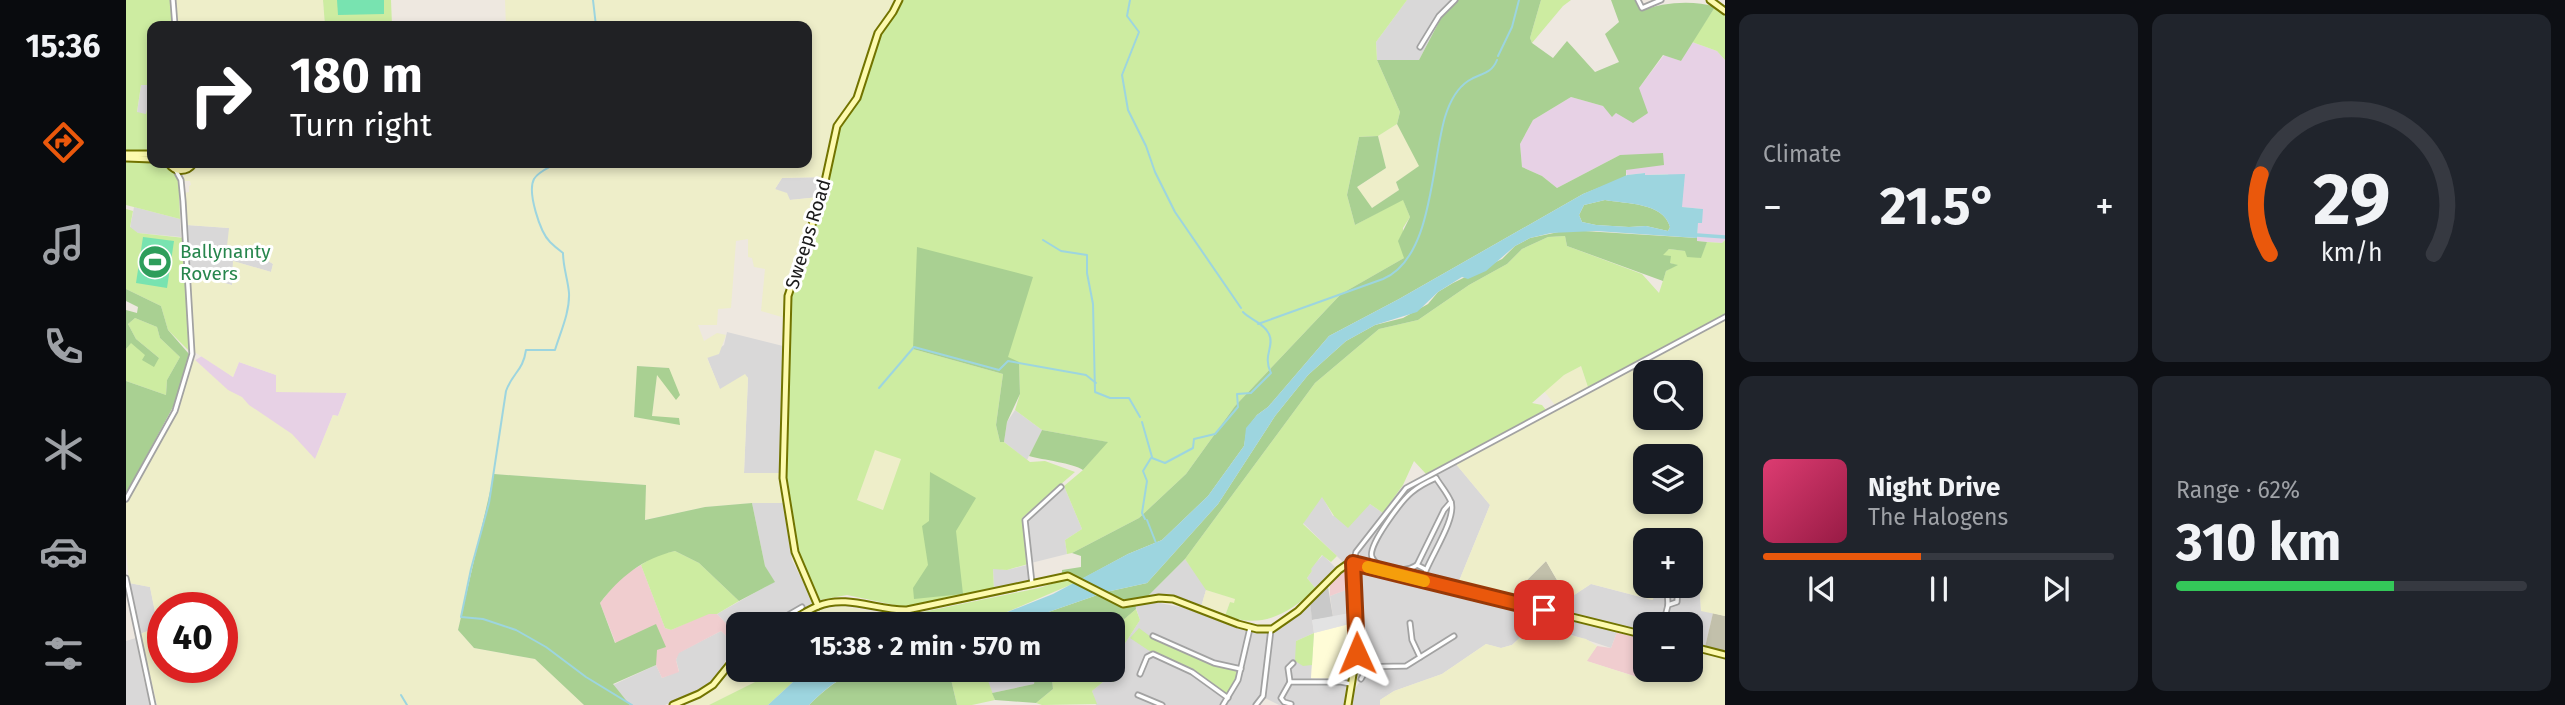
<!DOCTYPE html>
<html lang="en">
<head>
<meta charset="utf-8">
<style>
  body { margin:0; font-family:"Fira Sans",sans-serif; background:#20242c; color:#f1f3f6; height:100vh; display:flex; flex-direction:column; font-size:26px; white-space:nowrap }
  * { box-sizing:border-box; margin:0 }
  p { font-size:23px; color:#9ea1a6 }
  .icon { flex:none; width:38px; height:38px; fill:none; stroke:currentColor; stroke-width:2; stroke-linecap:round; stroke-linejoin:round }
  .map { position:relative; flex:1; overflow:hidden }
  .sheet { display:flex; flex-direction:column; gap:14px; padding:14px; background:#0d0f14; width:840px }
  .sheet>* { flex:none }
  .top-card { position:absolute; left:21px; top:21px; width:665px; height:147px; border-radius:14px; box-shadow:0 4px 10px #0003; background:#202124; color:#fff; overflow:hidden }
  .tools { position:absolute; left:1507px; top:360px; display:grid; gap:14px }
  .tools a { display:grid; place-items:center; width:70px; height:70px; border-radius:14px; background:#171b24; box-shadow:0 4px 10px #0003; font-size:35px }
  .speed { position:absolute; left:21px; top:592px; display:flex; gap:14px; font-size:35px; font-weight:700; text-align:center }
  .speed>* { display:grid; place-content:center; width:91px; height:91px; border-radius:50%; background:#171b24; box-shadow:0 4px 10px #0003; line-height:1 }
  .speed .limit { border:10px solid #d22; background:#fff; color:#111 }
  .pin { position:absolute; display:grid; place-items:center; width:60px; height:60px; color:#fff; margin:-30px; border-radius:14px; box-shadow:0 4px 10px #0006 }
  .me { position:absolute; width:77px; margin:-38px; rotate:359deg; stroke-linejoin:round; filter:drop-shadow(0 0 5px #0008) }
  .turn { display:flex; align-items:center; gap:24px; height:147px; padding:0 28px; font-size:32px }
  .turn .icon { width:91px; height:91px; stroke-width:2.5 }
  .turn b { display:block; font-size:49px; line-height:60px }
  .big { font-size:52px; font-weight:700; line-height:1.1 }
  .sheet .card { flex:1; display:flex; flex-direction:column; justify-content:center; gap:10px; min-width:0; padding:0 24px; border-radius:14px; background:#20242c }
  .sheet .dial { align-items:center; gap:0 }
  .dial svg { height:182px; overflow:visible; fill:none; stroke:#363941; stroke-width:7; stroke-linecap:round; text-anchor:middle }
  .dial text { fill:#f1f3f6; stroke:none }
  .song { display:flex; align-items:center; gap:21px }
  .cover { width:84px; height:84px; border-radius:10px; background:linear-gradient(135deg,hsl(340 70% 55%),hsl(340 70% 35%)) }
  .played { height:7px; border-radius:4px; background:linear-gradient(90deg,#ea580c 45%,#363941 45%) }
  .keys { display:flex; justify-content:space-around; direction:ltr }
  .heat { display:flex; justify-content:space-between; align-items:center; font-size:38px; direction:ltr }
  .charge { height:10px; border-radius:5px; background:linear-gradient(90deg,#34c759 62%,#363941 0) }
  .sheet .tiles { flex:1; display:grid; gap:14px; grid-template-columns:repeat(2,1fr) }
  .trip { position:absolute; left:600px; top:612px; width:399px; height:70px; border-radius:14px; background:#171b24; box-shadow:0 4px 10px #0003; font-weight:700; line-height:70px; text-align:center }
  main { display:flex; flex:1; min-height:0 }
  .tab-bar { display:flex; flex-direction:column; width:126px; justify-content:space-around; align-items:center; background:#090b0e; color:#9ea1a6 }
  .tab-bar .icon { width:49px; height:49px }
  .tab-bar .on { color:#ea580c }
  .tab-bar b { font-size:32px; color:#f1f3f6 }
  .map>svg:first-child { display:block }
  .residential { fill:#d9d8d8 }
  .commercial { fill:#f0cdcf }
  .industrial { fill:#e7d1e5 }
  .education { fill:#fffcd7 }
  .religious { fill:#c9c9c9 }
  .construction { fill:#c2c0ab }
  .farmland { fill:#eeeec9; fill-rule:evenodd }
  .grass { fill:#cdeca1; fill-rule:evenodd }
  .forest { fill:#a9d092 }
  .pitch { fill:#78e3b0 }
  .parking { fill:#e3e3e3 }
  .water { fill:#9dd5df; fill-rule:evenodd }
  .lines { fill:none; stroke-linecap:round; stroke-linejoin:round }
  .stream { stroke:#9dd5df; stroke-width:2 }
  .canal { stroke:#9dd5df; stroke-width:3.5 }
  .street-casing { stroke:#a2a2a2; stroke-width:7 }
  .secondary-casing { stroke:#727400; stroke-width:9 }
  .street { stroke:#fff; stroke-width:3.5 }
  .secondary { stroke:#fdfaae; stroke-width:5 }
  .route-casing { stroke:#983908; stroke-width:18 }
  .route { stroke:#ea580c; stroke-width:12 }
  .slow { stroke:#f59e0b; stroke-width:12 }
  .labels { text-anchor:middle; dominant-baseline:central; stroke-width:6; stroke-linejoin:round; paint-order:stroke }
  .street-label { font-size:19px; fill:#1b1b1b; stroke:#fff }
  .leisure-label { font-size:19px; fill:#27864d; stroke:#fff; text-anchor:start }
</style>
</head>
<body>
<main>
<nav class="tab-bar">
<b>15:36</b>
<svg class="icon on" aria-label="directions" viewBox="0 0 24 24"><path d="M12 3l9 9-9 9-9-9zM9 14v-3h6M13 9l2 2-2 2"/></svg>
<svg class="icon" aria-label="music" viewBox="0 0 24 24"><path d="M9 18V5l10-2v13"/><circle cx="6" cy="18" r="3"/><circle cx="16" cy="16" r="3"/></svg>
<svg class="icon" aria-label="phone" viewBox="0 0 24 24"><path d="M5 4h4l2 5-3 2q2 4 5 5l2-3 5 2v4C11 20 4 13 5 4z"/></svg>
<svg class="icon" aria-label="climate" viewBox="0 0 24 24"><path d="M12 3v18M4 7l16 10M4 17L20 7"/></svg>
<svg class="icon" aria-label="car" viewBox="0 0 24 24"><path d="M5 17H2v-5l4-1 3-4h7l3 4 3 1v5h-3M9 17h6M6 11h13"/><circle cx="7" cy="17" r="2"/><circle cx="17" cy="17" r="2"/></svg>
<svg class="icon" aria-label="filters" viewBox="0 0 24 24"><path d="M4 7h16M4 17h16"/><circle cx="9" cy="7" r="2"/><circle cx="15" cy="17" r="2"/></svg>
</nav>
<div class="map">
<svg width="1599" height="705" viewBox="0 0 1599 705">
  <rect width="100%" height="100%" fill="#eee8e0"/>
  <!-- residential -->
  <g class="residential">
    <path d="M1281 0H1332L1316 16 1293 60H1251L1250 42Z"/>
    <path d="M23 68H26V104H22L20 114 11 113 15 85Z"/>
    <path d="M698 177 693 197 664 200 649 189 656 178Z"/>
    <path d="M8 207 54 219 55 237 12 233 4 228Z"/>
    <path d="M61 225 103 228 125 250 147 264 145 272 107 261 106 285 63 274Z"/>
    <path d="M601 332 657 346 654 473H618L622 378 619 375 594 390 581 357 598 345Z"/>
    <path d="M889 410 916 430 901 460 878 442 881 422Z"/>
    <path d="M1329 463 1364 505 1331 586 1254 568 1238 562 1234 558V551L1281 490Z"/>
    <path d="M938 486 956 529 939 540 941 554 905 563 900 526 905 516Z"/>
    <path d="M1196 496 1207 516 1244 504 1257 513 1218 563 1177 523Z"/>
    <path d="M626 503H657L666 560 687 602 682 608 652 625H612V636L591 614 648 582 639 566Z"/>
    <path d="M1569 532 1570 573 1573 578 1575 610 1587 613 1579 647 1565 643 1564 625H1519V632L1438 613 1442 599 1465 584 1526 600 1529 586H1564V541H1540Z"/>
    <path d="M1197 555 1211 569 1190 589 1181 578 1186 571 1184 569Z"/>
    <path d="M1059 559 1079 585 1080 590 1075 607 1046 597H1021Z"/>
    <path d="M901 565 905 580 900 584 868 590 867 568 881 570Z"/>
    <path d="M1231 569 1402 610 1491 632 1485 648 1440 633 1406 626 1386 645 1375 648 1360 644 1316 674 1268 691 1254 700V705H1224L1229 689 1247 661 1245 647 1232 619Z"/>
    <path d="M3 583 24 587 32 627 14 634Z"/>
    <path d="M1227 587 1228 612 1207 617 1204 596Z"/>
    <path d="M1029 602 1058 608 1122 629 1146 631 1156 628 1184 602 1188 633 1170 641 1177 665H1186L1185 684H1213L1221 687 1220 705H1153L1139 698 1132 705H970L966 691 977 682H988L998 645 1014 620 1009 605Z"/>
    <path d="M595 631 609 644 589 679 571 692 539 705H504L487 685 530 665 536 678 553 671 550 660 552 653Z"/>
    <path d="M10 638 17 676 24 705H0V641Z"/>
    <path d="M856 670H910L908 684 866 693 859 672Z"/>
  </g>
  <!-- commercial -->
  <g class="commercial">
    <path d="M515 565 539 628 545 630 583 613 591 614 612 636V641L609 644 595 631 553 653 550 660 553 672 536 678 530 665V649L539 647 530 625 490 644 474 603 495 577Z"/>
    <path d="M1224 565 1227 569 1228 587 1204 596V583Z"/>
    <path d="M1491 632 1519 639 1520 670 1518 679 1460 661 1471 646 1485 648Z"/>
  </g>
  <!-- industrial -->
  <g class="industrial">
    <path d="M1566 42 1591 51 1599 60V240L1596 243 1571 241 1572 222 1577 209 1556 207 1542 174 1518 175V173L1501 175 1494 155 1431 188 1416 176 1396 167 1394 144 1407 120 1445 97 1477 106 1487 116 1513 88 1538 55 1555 61Z"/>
    <path d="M76 356 107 377 113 362 150 375 151 392H221L212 416 207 415 187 465 68 361Z"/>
  </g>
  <!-- education -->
  <path class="education" d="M1227 623V649L1225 650 1222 666H1220L1221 679 1185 678 1188 633Z"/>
  <!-- religious -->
  <path class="religious" d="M1202 587 1207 617 1186 620 1184 602Z"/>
  <!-- construction -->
  <g class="construction">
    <path d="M1420 561 1442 599 1438 613 1391 602 1398 583Z"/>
    <path d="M1587 613 1599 616V652L1579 647Z"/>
  </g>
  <!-- farmland -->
  <g class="farmland">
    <path d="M49 0H197L199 26H51Z"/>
    <path d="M379 0H770L767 8 748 33 732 92 706 130 698 177 656 178 649 189 661 193 664 200 693 197 659 305V318L635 311 639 269 628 267 626 258 622 257V239L610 241 605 308 592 309 591 325H572L578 341 591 333 600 335 593 354 581 358 594 389 619 374 622 378 618 473H654L657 503H626L579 507 518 520 520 485 368 474 332 630 348 648 409 659 458 705H31L14 634 32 627 24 587 3 583 0 548V503L52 412 67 358 102 390 116 397 123 405 166 434 189 459 207 415 212 416 221 393 150 392V375L113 362 107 377 67 351 63 274 106 285 107 261 145 272 147 264 125 250 110 257 100 255 103 228 61 225 59 193 63 192V186L65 185 64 181H58V163H681V26H380ZM512 366 543 368 550 399 531 374 526 416 554 424 508 417ZM37 607H96V667H37Z"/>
    <path d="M1271 124 1294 166 1270 182 1273 190 1246 208 1230 188 1260 168 1252 136Z"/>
    <path d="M1599 320V616L1575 611 1573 578 1570 573 1569 533 1544 541H1519V586H1529L1527 600 1465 584 1442 599 1420 561 1398 583 1391 602 1331 586 1364 505 1329 463ZM1519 373H1564V418H1519ZM1519 457H1564V502H1519Z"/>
    <path d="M1455 366 1462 387 1429 405 1418 391 1438 375Z"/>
    <path d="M749 449 776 459 758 510 731 500Z"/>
    <path d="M1080 590 1110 599 1108 604 1104 602 1099 616 1075 607Z"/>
    <path d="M715 606 750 612 726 625H667L696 609Z"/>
    <path d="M1406 626 1460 639 1471 646 1461 661 1517 679 1520 670H1564L1565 650 1599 658V705H1254V700L1268 691 1316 674 1360 644 1375 648 1386 645Z"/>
    <path d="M612 658V670H644L629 682 583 705H560L579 696 593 685Z"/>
  </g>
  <!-- grass -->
  <g class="grass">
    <path d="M0 0H45L46 26H26V68H22L21 85H15L11 112 20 114 22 104H26V163H52L54 219 0 205Z"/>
    <path d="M197 0H265L266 25 199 26Z"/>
    <path d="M775 0H1281L1250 42 1251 60 1274 112 1271 124 1252 136 1233 137 1221 195 1229 225 1277 199 1284 217 1277 228 1278 258 1215 294 1109 406 1060 474 1013 518 946 553 941 554 939 540 956 529 938 486 957 470 981 442 916 430 889 410 894 394 893 363 787 349 877 374 870 425 874 442H878L904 462 919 461 949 472 896 518 902 564 881 570 867 569 868 590 778 607 721 595 694 600 677 567 661 497 659 425 665 295 696 201 712 127 736 92 751 40ZM749 450 775 459 757 510 731 500Z"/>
    <path d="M1415 0H1445L1437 6 1406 43 1404 38Z"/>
    <path d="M1589 7 1599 14V60L1591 51 1566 42Z"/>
    <path d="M0 209 7 211 4 227 12 233 59 238 66 354 42 330 35 306 0 289Z"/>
    <path d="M1439 236 1441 246 1516 274 1533 293 1540 271 1550 265 1544 263 1536 255 1543 249 1560 251 1574 258 1581 242 1596 243 1599 240V315L1462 387 1455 366 1438 375 1406 403 1416 405 1420 410 1300 474 1288 461 1277 485 1257 513 1244 504 1222 528 1208 516 1196 497 1177 524 1211 556 1205 562 1196 555 1185 569 1186 571 1181 578 1190 589C1161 614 1138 629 1099 616L1104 602 1108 603 1109 599 1080 590 1059 559 1189 383 1253 329 1292 320 1343 285 1381 264 1396 249 1422 237Z"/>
    <path d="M9 318 31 327 34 338 54 357 41 380 40 395 0 381V349L5 342 20 355 17 360 33 358 10 339 2 324Z"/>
    <path d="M549 551 573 563 613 601 591 614H583L545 630 539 628 515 565 530 555Z"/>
    <path d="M941 579 951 582 874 615 857 612 808 620 781 621 766 625H726L750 612 773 615 792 613 913 588Z"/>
    <path d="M1010 609 1014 620 998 645 988 682H977L966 691 971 704 916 705 910 703 927 689 925 670H987V629Z"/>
    <path d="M1013 628 1025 637 1112 672 1105 690 1101 694 1097 693 1068 671 1022 650 1004 638Z"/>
    <path d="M1188 633 1186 665 1177 666 1169 661 1170 641Z"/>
    <path d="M644 670H680L642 705H583L629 682Z"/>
    <path d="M830 670 859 672 869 700 846 705H831L824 675Z"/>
  </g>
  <!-- forest -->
  <g class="forest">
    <path d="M1332 0H1415L1404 38 1406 43 1427 58 1441 41 1469 72 1493 62 1479 34 1493 22 1485 0H1509L1515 11C1537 2 1568 0 1589 7L1555 61 1537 55 1513 88 1522 113 1507 123 1490 113 1486 117 1477 106 1445 97 1407 120 1394 144 1396 167 1416 176 1431 188 1494 155 1537 153 1538 165 1500 170V177L1457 194 1273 299 1203 336 1142 407 1131 415 1121 428 1118 446 1082 496 1036 540 1002 554 954 580 944 574 936 573V570L955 567V556L946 553 1013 518 1060 474 1109 406 1215 294 1278 258 1272 241 1284 217 1277 200 1229 225 1221 195 1233 137 1252 136 1260 168 1231 187 1246 208 1273 190 1270 182 1293 166 1271 124 1274 112 1251 60H1293L1316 16Z"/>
    <path d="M1479 200C1500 204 1537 202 1544 227L1542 231 1520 226 1503 227 1470 225 1456 222 1453 215 1458 205Z"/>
    <path d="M1442 230 1571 238V241L1581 242 1575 258 1561 257 1559 251 1543 249 1537 255 1545 256 1544 263 1552 265 1540 271 1537 281 1441 246 1439 236 1422 237 1396 249 1381 264 1343 285 1292 320 1253 329 1189 383 1059 559 1021 597 1009 602 1010 609 987 629V625H885L980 592 1021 583 1092 504 1149 416 1182 375 1220 341 1249 325 1277 318 1302 304 1312 292 1327 283 1376 259 1389 246 1404 238Z"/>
    <path d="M791 247 907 277 882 357 893 362 894 394 881 422 878 442H874L870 425 877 374 787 349Z"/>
    <path d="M0 289 35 306 42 330 63 354 48 405 0 494V381L40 395 41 380 54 357 34 338 31 327 9 318 2 324 10 339 33 358 28 367 16 360 19 355 5 343 0 349V310L11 313 12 307 0 301Z"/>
    <path d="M511 366 543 368 554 395 550 400 531 375 526 416 553 418 554 425 508 417Z"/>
    <path d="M916 430 982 442 957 470C947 463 917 460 903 456Z"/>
    <path d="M804 472 850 498 830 531 837 594 788 599 787 588 802 565 796 526 803 521Z"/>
    <path d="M368 474 520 485 519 520 579 507 626 503 639 566 649 582 613 601 573 563 549 551C516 559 494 577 474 603L489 643 530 624 540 647 531 650 530 665 487 684 504 705H458L409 659 348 648 332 630Z"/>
    <path d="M734 670H830L824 675 831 705H683C698 690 714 677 734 670Z"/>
    <path d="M910 670H925L927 689 910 703 869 700 866 693 908 684Z"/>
  </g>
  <!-- pitch -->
  <g class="pitch">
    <path d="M211 0H258V14L212 15Z"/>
    <path d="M17 237 48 241 41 288 10 283Z"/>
  </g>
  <!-- parking -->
  <path class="parking" d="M1229 612 1225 617 1227 623 1188 633 1186 620Z"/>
  <!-- water -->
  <g class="water">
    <path d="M1519 173V175L1559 174 1556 207 1577 209 1576 223H1572L1571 238 1470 231 1425 233 1404 238 1389 246 1360 271 1342 279 1336 277 1312 292 1291 312 1249 325 1220 341 1182 375 1149 416 1092 504 1021 583 980 592 885 625H766L781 621 808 620 857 612 874 615 927 594 1002 554 1036 540 1082 496 1118 446 1120 428 1131 415 1142 407 1203 336 1273 299 1457 194 1501 175ZM1479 200C1500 204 1537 202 1544 227L1542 231 1520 226 1503 227 1470 225 1456 222 1453 215 1458 205Z"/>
    <path d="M680 670H734C713 677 698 690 683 705H642Z"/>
  </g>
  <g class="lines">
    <!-- stream -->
    <g class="stream">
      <path d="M467 0 470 26"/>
      <path d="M1004 0 1001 16 1013 32 996 75 1002 110 1020 146 1029 172 1049 212 1115 308"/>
      <path d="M1372 56 1386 27 1393 0"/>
      <path d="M431 163C423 168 413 171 408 179 401 192 414 232 424 242 428 246 433 250 437 253 437 267 442 280 443 293 444 312 434 333 429 350H400C397 371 387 372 380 391L363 503 345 569 335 617 357 619 390 630 420 647 460 677 506 705"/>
      <path d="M917 240 935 251 961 255V273L967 304 969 392 984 398H1003L1014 417"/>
      <path d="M1132 324 1257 279C1307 258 1305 164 1319 117 1323 104 1330 89 1342 81 1354 73 1365 75 1371 60"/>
      <path d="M753 388 788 347 873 370 882 361 960 375 970 383"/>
      <path d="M1016 422 1026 457"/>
      <path d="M1026 458 1039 463 1067 448 1068 439 1089 434 1112 407 1111 394 1125 393 1145 373C1136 355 1149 347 1143 334 1139 324 1125 320 1117 312"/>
      <path d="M1019 519 1016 513 1021 481 1017 471 1025 458"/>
      <path d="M1021 520 1030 543"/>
      <path d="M275 695 281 705"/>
    </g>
    <!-- canal -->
    <path class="canal" d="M1571 235 1599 237"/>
    <!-- street casing -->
    <g class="street-casing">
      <g id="street">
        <path d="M47 0 49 26"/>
        <path d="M1512 0 1516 8 1535 0"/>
        <path d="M1294 47 1313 16 1329 0"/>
        <path d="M0 499 49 411 66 354 57 201 55 180 49 169"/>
        <path d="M1227 563 1230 552 1280 488 1599 317"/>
        <path d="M1291 565 1318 510 1325 502"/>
        <path d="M1299 569 1291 565C1282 571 1274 570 1264 567 1257 566 1249 565 1246 557 1241 546 1276 500 1286 492 1293 486 1301 482 1310 478"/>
        <path d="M0 578 27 705"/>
        <path d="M1296 581C1301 561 1331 520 1325 502 1322 494 1315 486 1310 478"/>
        <path d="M906 584 899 520 935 487"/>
        <path d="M1542 605 1551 602 1552 586"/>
        <path d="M1284 623 1286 640 1294 657"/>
        <path d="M645 625 676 607"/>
        <path d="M1537 625 1542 605 1541 586"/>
        <path d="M1027 636 1088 663 1115 669"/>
        <path d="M1230 667 1280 666 1328 636"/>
        <path d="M1014 674 1021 657 1027 654 1066 672 1102 698"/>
        <path d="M1235 679C1245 663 1245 655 1238 638"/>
        <path d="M1164 682 1162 668 1167 663"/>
        <path d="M1012 695 1036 705"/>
        <path d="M1165 704 1158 702 1155 698 1164 682H1215L1225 684"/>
        <path d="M1097 705 1112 680 1124 628"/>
        <path d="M1130 705 1137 696 1145 629"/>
      </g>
    </g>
    <!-- secondary casing -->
    <g class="secondary-casing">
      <g id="secondary">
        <path d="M1584 0 1599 11"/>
        <path d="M0 154H26"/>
        <path d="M0 158 26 159"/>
        <path d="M42 163C49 173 61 173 68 163"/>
        <path d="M692 606 669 552 657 478 662 296 696 195 711 126 731 98 752 33 767 12 773 0"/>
        <path d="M657 625C668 619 680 611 692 606 721 594 752 611 781 610L942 576 997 604 1033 598 1047 599 1112 624 1131 629H1146L1172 611 1213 570 1220 565 1227 563 1519 635"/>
        <path d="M1564 646 1599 655"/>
        <path d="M547 705 573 694 587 685 612 654"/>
        <path d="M1222 705 1231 650 1227 563"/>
      </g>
    </g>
    <!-- street -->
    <use href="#street" class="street"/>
    <!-- secondary -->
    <use href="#secondary" class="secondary"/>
  </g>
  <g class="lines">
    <!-- route casing -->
    <g class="route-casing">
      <path id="route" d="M1231 653 1227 563 1418 610"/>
    </g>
    <!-- route -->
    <use href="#route" class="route"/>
    <!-- slow -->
    <path class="slow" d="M1242 567 1298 581"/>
  </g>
  <!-- icons -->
  <defs>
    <g id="stadium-disc" transform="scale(1.75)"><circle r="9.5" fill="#2e9e5b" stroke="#fff"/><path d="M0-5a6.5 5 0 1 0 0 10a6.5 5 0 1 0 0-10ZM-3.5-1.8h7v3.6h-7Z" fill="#fff"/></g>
  </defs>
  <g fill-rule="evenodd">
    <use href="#stadium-disc" x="29" y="262"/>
  </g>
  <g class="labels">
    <!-- street labels -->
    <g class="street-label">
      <text transform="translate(682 234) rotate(-73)">Sweeps Road</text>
    </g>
    <!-- leisure labels -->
    <g class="leisure-label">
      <text x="54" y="251">Ballynanty<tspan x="54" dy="22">Rovers</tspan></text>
    </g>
  </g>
</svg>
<div class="tools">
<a><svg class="icon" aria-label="search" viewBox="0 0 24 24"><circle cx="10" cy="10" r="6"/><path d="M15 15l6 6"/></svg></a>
<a><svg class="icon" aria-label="layers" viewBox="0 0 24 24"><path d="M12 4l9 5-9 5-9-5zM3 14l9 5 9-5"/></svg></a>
<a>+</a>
<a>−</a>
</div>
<div class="speed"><div class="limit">40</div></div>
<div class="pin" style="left:1418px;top:610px;background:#d93025"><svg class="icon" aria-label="arrive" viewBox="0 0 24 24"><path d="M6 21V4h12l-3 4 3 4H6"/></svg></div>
<svg class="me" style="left:1231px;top:653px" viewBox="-20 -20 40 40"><path d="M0-17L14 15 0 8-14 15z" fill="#ea580c" stroke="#fff" stroke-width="4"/></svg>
<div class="trip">15:38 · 2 min · 570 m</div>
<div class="top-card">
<div class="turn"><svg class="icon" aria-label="right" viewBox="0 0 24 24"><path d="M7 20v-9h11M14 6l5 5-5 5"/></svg><div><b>180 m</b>Turn right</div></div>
</div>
</div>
<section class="sheet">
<div class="tiles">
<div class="card"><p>Climate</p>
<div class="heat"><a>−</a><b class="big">21.5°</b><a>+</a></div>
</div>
<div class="card dial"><svg viewBox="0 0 100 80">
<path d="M14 69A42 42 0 1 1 86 69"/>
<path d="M14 69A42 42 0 0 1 10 34" stroke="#ea580c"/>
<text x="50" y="56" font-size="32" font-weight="700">29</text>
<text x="50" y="72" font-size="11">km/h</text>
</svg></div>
<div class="card">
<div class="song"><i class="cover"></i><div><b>Night Drive</b><p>The Halogens</p></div></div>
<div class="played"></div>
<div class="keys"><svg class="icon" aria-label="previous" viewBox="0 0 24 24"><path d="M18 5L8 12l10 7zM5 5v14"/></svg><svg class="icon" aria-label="pause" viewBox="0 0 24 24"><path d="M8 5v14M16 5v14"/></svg><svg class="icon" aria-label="next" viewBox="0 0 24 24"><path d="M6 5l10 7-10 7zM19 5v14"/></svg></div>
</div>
<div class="card"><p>Range · 62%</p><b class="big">310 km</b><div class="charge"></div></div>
</div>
</section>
</main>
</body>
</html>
